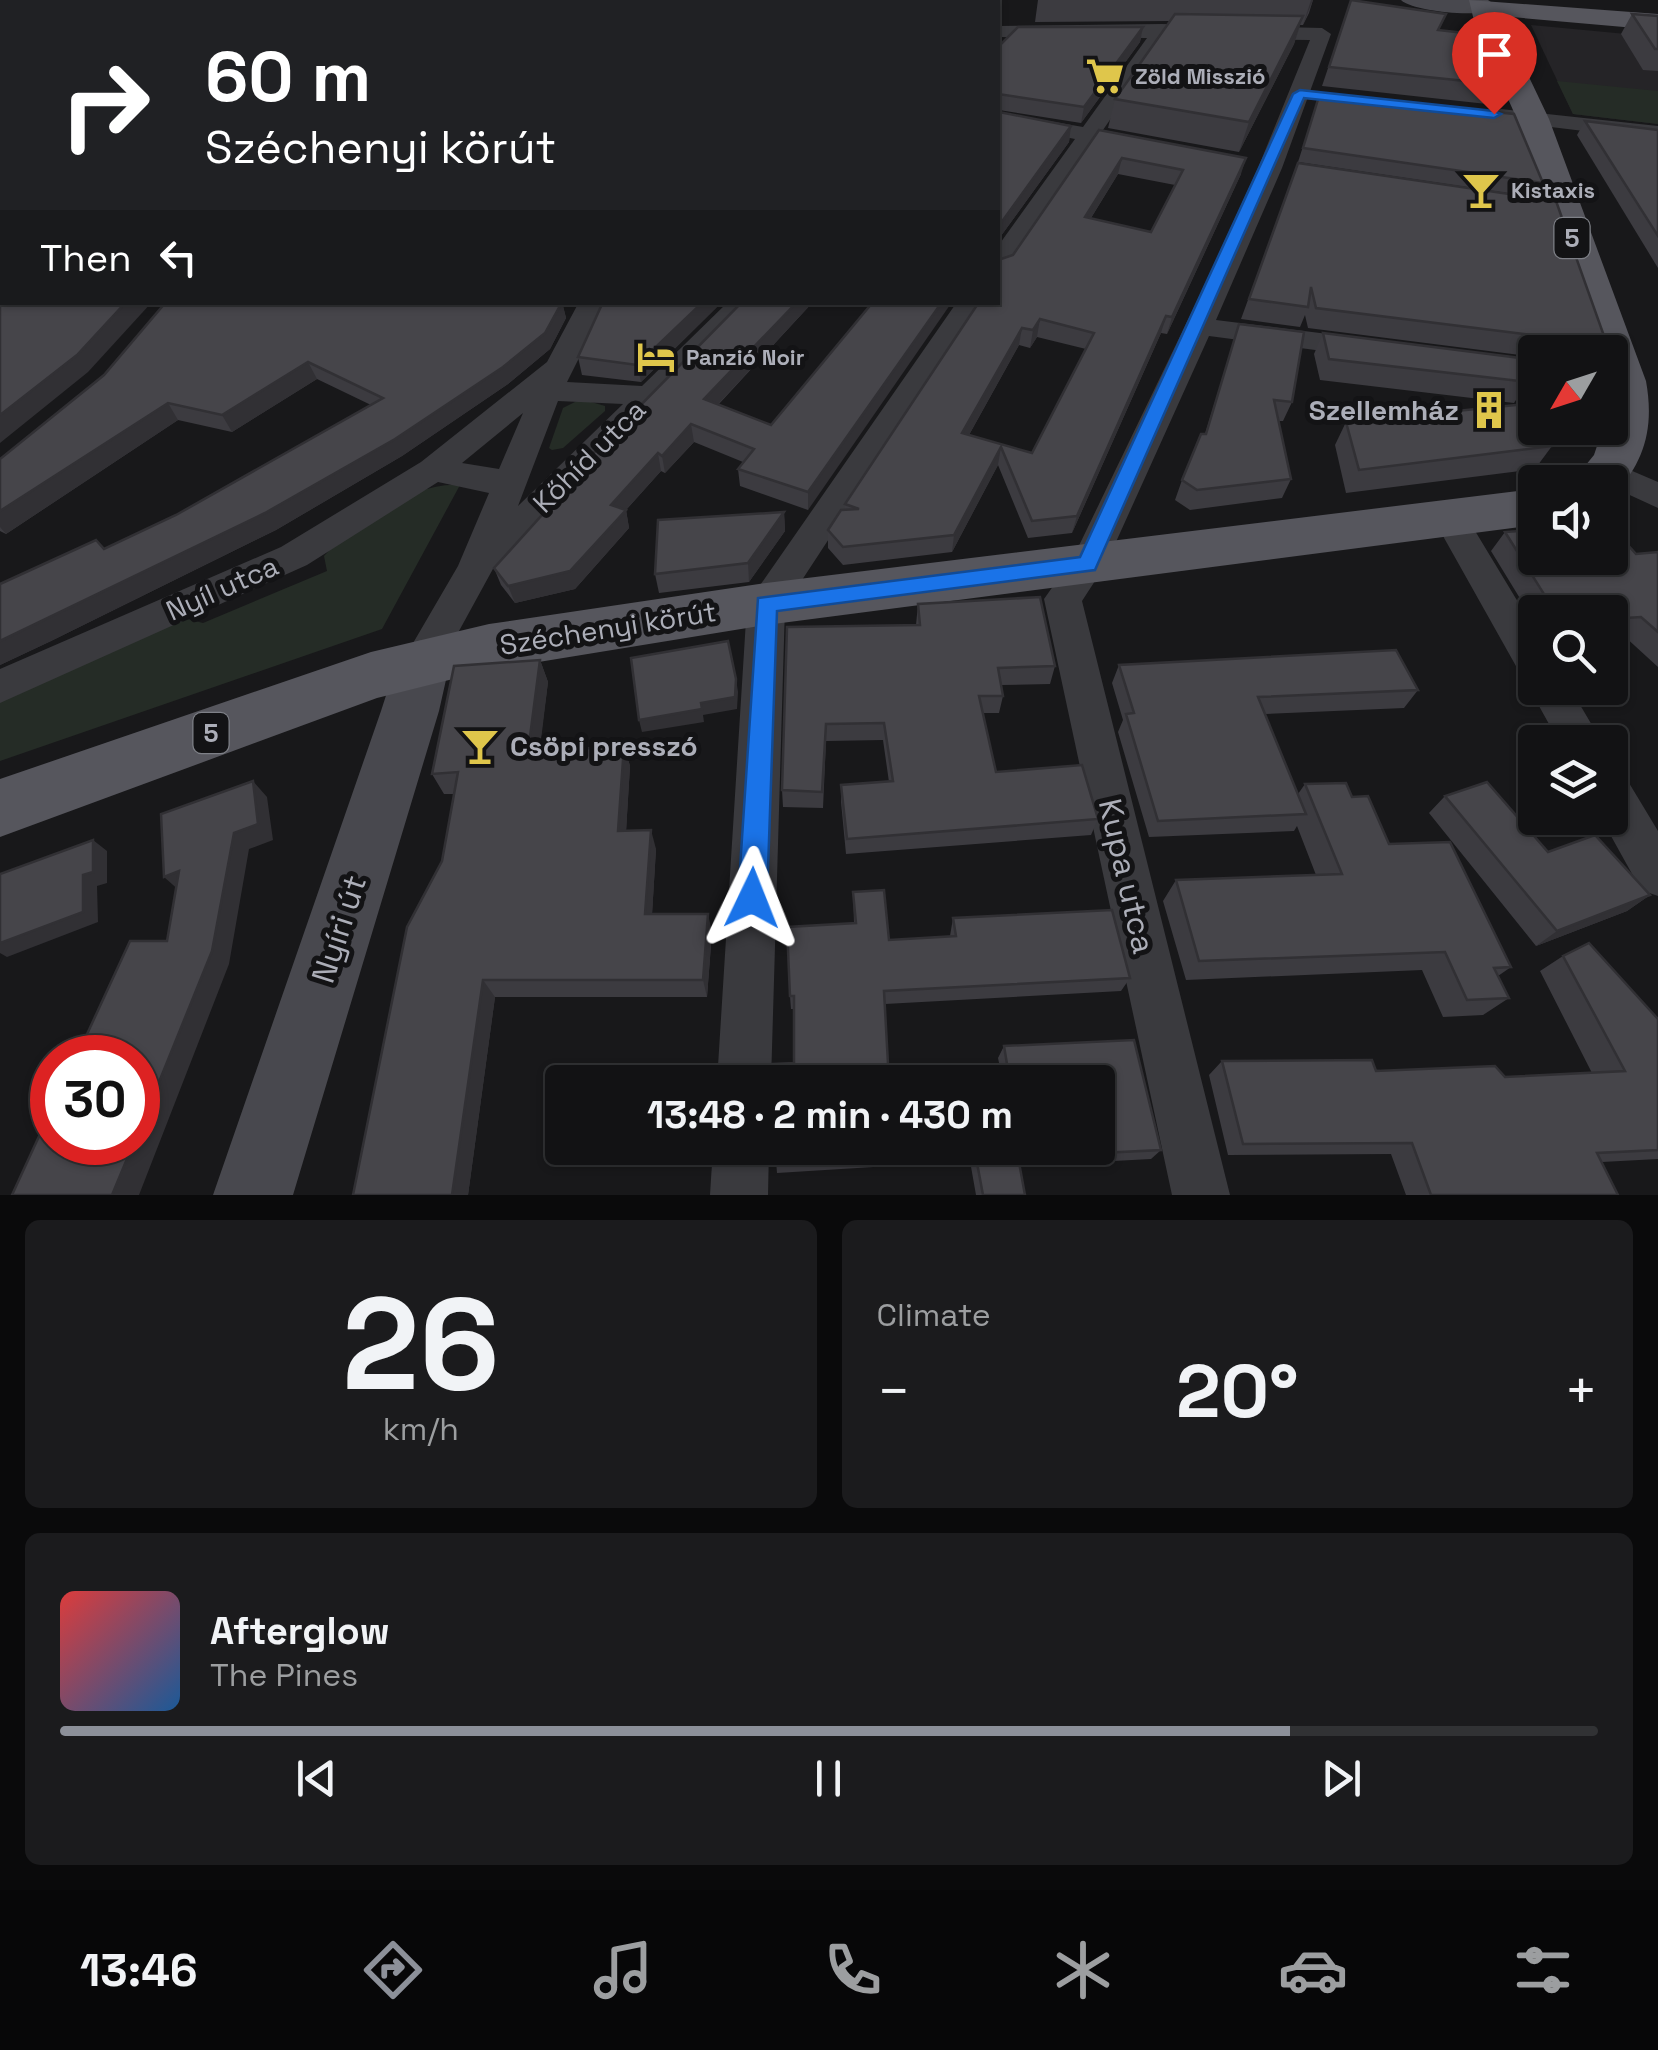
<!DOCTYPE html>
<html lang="en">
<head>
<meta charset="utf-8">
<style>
  body { margin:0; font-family:"Space Grotesk",sans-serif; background:#1b1b1d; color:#f1f3f6; height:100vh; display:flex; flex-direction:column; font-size:38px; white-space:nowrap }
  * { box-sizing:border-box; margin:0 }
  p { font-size:32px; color:#9c9ea0 }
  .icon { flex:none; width:55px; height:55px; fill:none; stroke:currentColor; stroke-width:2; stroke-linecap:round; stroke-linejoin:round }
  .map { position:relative; height:1195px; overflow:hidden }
  .drawer { display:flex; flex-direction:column; gap:25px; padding:25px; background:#0a0a0b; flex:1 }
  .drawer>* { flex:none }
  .top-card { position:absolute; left:0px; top:0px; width:1000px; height:305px; box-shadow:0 2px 8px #0004,0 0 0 2px #313234; background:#202124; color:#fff; overflow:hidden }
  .needle { width:65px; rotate:231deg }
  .controls { position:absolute; left:1518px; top:335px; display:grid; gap:20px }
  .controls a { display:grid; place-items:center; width:110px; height:110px; border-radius:10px; background:#121214; box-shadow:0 2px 8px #0004,0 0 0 2px #313234; font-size:50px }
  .speed { position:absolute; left:30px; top:1035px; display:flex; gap:20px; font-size:50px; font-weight:700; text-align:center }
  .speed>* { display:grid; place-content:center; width:130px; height:130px; border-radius:50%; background:#121214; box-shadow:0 2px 8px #0004,0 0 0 2px #313234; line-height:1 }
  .speed .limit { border:15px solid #d22; background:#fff; color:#111 }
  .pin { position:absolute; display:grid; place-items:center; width:85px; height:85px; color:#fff; margin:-102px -42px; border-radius:50% 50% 50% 0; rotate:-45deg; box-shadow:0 0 10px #0007 }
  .pin .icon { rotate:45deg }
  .me { position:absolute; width:110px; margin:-55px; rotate:2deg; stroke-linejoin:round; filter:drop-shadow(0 0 8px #0008) }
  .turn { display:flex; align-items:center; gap:35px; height:210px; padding:0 40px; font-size:45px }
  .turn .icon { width:130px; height:130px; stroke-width:2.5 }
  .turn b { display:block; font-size:70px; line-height:85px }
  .then { display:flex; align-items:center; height:95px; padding:0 40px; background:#0003; gap:20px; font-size:38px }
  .big { font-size:75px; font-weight:800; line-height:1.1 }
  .drawer .tile { flex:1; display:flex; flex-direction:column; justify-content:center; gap:15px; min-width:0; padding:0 35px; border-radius:15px; background:#1b1b1d }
  .drawer .dial { align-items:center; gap:0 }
  .dial b { font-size:130px; line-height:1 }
  .song { display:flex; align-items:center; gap:30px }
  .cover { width:120px; height:120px; border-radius:15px; background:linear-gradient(135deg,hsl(0 70% 55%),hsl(210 70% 35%)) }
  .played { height:10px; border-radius:5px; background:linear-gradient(90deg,#8c9099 80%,#313234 80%) }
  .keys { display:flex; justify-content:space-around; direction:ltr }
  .heat { display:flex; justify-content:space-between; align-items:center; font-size:55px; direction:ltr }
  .drawer .tiles { flex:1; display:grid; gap:25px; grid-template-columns:1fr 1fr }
  .tile:last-child { grid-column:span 2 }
  .trip { position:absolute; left:545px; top:1065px; width:570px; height:100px; border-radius:10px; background:#121214; box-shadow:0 2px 8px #0004,0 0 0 2px #313234; font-weight:800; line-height:100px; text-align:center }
  .dock { display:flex; height:160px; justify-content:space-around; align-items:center; background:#070708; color:#9c9ea0 }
  .dock .icon { width:70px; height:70px }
  .dock .selected { color:#8c9099 }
  .dock b { font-size:45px; color:#f1f3f6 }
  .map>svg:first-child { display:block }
  .built { fill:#252427 }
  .green { fill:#252c26 }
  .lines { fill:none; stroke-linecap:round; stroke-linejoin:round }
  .street { fill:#3a3a3e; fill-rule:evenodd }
  .secondary { fill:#48484e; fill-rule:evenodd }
  .primary { fill:#56565d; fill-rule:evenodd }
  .wall { fill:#3c3b40; fill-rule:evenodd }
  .shaded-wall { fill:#313034 }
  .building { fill:#46454a; stroke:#313034; stroke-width:2.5; fill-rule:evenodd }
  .route { fill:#1a73e8; stroke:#114b97; stroke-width:2.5 }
  .labels { text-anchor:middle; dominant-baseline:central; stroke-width:10; stroke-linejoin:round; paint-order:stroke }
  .far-poi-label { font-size:22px; font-weight:bold; fill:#acaeb8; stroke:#131315; text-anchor:start }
  .shield { fill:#131315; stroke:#7e8087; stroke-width:2.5 }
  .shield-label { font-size:25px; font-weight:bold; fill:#acaeb8 }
  .poi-label { font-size:28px; font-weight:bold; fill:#acaeb8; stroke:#131315; text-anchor:end }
  .street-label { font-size:28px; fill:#acaeb8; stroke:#131315 }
  .near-street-label { font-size:32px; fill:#acaeb8; stroke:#131315 }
</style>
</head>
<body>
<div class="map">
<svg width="1658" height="1195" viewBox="0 0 1658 1195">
  <rect width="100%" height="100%" fill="#18181a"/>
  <!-- built -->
  <path class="built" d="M1531 25 1658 37V124L1573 114Z"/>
  <!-- green -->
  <g class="green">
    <path d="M1557 81 1658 91V124L1573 114Z"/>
    <path d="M581 399 605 406V411L563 448 552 450 549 448 563 408Z"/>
    <path d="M460 485 382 629 0 761V693L172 615 203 623 327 571 324 556C354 524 414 481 460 485Z"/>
  </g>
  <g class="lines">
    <!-- street -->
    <g class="street">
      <path d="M1162 24 1322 28 1331 34 1282 168 1216 320 1368 339 1378 342 1383 348 1378 354 1368 357 1209 336 1106 564 1082 601 1230 1195H1172L1044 599 1073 558 1197 301 1258 168 1310 40 1166 38 1103 130 1154 140 1157 145 1154 150 1095 142 1007 270 998 272V246L1075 139 998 124V112L1083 127 1147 38 998 37V26Z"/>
      <path d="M1501 109 1658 126V140L1493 120 1490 115Z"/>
      <path d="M579 302H607L567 382 642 386 728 302H757L502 565 494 567 436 673 422 678 408 673 402 662 458 566 489 493 438 482 307 565 0 703V669L281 547 421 462 547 362ZM558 401 623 404 518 506ZM523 413 499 469 462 463Z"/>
      <path d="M957 302H984L785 606 771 1082H717L747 604Z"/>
      <path d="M1472 353 1535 361V379L1462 368 1457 362 1462 356Z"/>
      <path d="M1609 461 1658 482V508L1597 480 1592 472 1597 464Z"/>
      <path d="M1451 508 1463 511 1535 630V688H1570L1602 742H1559L1529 688 1533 679 1521 675 1434 520 1439 511Z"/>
      <path d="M1610 773 1626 778 1658 831V896L1641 890 1601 818H1610Z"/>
      <path d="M713 1148H769L768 1195H710Z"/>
    </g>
    <!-- secondary -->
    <g class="secondary">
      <path d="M1401 0H1488L1498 7C1487 19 1413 12 1401 0Z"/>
      <path d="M422 640 442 646 450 662 439 711 293 1195H213L381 711 402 646Z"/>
    </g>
    <!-- primary -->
    <g class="primary">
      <path d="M1469 0 1658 14V30L1500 16 1549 119 1646 381C1654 425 1646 461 1614 494L1610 495V482H1572L1594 455 1603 428H1610V352H1593L1517 119 1475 25Z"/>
      <path d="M1535 489V525L766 625 489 670 377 698 0 837V779L371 652 489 624 766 583Z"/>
    </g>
  </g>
  <!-- wall -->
  <g class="wall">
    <path d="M1038 0H1313L1309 13 1303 25H1300L1294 44 1239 152 1108 128 1115 99 1170 21 1035 22Z"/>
    <path d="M1351 0 1497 72 1505 85 1496 105 1322 86Z"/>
    <path d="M1632 14 1658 16V71L1643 70 1621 34Z"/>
    <path d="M1143 27 1140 42 1081 123 999 110V112L1071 126 1069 142 998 240V47Z"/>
    <path d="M1316 106 1543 183 1535 197 1298 162Z"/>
    <path d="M1585 121 1658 130V268L1577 135Z"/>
    <path d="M1099 130 1241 174 1167 334 1161 333 1072 533 1028 538 998 465 952 552 843 565 828 548V530L845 510V504L998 302 1001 259 1013 255ZM1118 174 1175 185 1151 232 1091 218ZM1037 337 1086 349 1032 453 969 435 1019 345 1030 348Z"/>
    <path d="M1298 163 1609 350 1608 352H1535V357L1308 328 1305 315 1300 327 1241 319Z"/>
    <path d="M562 302 566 318 550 349 508 384 402 456 276 530 51 641 0 665V584L104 549 176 515 371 405 317 379 232 432 178 420 6 534 0 531V459L104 375Z"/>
    <path d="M603 302H722L641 382 582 375 578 357Z"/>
    <path d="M813 302 718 405 771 425 873 302 808 510 740 486 738 469 743 462 694 442 665 473 661 471 626 510 629 528 575 589 515 603 501 585 494 568 567 488 565 482Z"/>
    <path d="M1239 324 1292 402 1283 421H1279L1291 479 1282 498 1190 510 1175 500 1182 480 1205 434Z"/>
    <path d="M1323 333 1528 382 1514 403 1320 380 1314 354Z"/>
    <path d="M1346 422 1552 446 1535 469 1346 493 1335 445Z"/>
    <path d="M784 512 785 531 749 582 659 593 655 574Z"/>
    <path d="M1505 532 1636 554 1658 552V667L1623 635 1610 636V612H1535V623L1491 551Z"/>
    <path d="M918 604 1055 666 1050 684 1001 685 1003 696 999 713H983L996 772 1098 819 1091 835 846 854 841 802V785L889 782 883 740 826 741 823 808 783 807 782 790 787 627 916 625Z"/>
    <path d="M540 660 548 682 539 751 624 746 630 766 626 831 656 849 652 914 712 932 707 997H495L468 1195 442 861 454 794H444L432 774Z"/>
    <path d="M1119 665 1418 690 1404 708 1265 714 1298 794 1305 784 1352 797 1389 844 1511 967 1498 976 1509 998 1483 1015 1443 1017 1422 970 1186 980 1163 901 1176 880 1316 875 1297 826 1294 831 1149 837 1118 732 1123 720 1112 683Z"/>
    <path d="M1445 796 1548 852 1650 895 1627 911 1536 946 1429 813Z"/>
    <path d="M853 892 889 940 950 936 953 918 1130 978 1121 991 885 1004 794 1063V1009H791L790 996 854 923Z"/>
    <path d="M1563 956 1658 1019V1159L1602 1162 1618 1195H1406L1391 1154 1228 1155 1209 1075 1222 1061 1505 1077 1592 1073 1540 971Z"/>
    <path d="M1134 1040 1161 1150 1151 1159 1020 1166 1025 1195H976L970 1161 777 1173 775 1148H1098V1082H1003L998 1058 1004 1046Z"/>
  </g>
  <!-- shaded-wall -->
  <g class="shaded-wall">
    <path d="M1311 0H1313L1303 25Z"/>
    <path d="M1303 16 1294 44 1239 152 1249 122Z"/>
    <path d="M1143 27 1140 42 1081 123 1084 107Z"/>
    <path d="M1071 126 1069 142 998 240V227Z"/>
    <path d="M1122 158 1118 174 1081 234 1085 217Z"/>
    <path d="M1246 158 1241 174 1167 334 1172 317Z"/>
    <path d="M126 302H152L88 372 0 443V415Z"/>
    <path d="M562 302 566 318 550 349 508 384 402 456 276 530 51 641 0 665V641Z"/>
    <path d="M703 302H722L641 382 637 365Z"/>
    <path d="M797 302H813L706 417 704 399Z"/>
    <path d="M942 302H952L808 510V492Z"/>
    <path d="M1166 316 1161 333 1072 533 1077 516Z"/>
    <path d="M1040 319 1037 337 1030 348 1033 330Z"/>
    <path d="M1022 328 1019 345 960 451 962 433Z"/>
    <path d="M308 362 317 379 232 432 222 415Z"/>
    <path d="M168 403 178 420 6 534 0 527V511Z"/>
    <path d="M691 424 694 442 665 473 662 456Z"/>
    <path d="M1001 447 998 465 952 552 954 535Z"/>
    <path d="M658 453 661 471 615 522 611 505Z"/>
    <path d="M626 510 629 528 575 589 515 603 508 586Z"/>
    <path d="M784 512 785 531 749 582 748 563Z"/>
    <path d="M540 660 548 682 537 773 528 752Z"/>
    <path d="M736 679 738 692 737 709 703 715 704 722 642 732 639 720 701 703Z"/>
    <path d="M624 746 630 766 625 850 618 831Z"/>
    <path d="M253 781 267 797 273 840 249 849 229 964 139 1195H112L134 1142H138V1134L234 833Z"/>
    <path d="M651 830 656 849 651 932 645 914Z"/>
    <path d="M93 840 107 851V883L97 886 98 922 7 957 0 953V943L83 875Z"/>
    <path d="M179 871 181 892 164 877Z"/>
    <path d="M1650 895 1627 911 1536 946 1557 931Z"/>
    <path d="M708 914 712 932 707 997 703 980Z"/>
    <path d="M483 980 495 997 468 1195H452Z"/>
  </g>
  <!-- building -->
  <g class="building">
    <path d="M0 0H207L202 2H2V302H126L77 355 0 415Z"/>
    <path d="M1351 0 1446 14 1438 30 1482 35 1497 72 1501 73 1505 85 1329 67Z"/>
    <path d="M1175 14 1303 16 1249 122 1115 99Z"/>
    <path d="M1632 14 1658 16V49H1655Z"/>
    <path d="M1018 27H1143L1084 107 998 94V47Z"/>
    <path d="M1320 93 1514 114 1543 183 1303 148Z"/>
    <path d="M998 94 999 112 1071 126 998 227Z"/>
    <path d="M1585 121 1658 130V236Z"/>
    <path d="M1099 130 1246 158 1172 317 1166 316 1077 516 1032 521 1001 447 954 535 843 547 828 530 841 510 859 509 845 504 979 302H998V256L1001 259 1013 255ZM1122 158 1183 170 1151 232 1085 217ZM1040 319 1094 333 1032 453 962 433 1022 328 1033 330Z"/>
    <path d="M1298 163 1556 201 1609 350 1552 343 1549 337 1316 308 1311 287 1308 307 1249 299Z"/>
    <path d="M166 302H562L545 333 503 367 395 439 265 513 0 641V584L96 540 104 549 176 515 383 398 308 362 222 415 168 403 0 511V459L104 375Z"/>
    <path d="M603 302H703L637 365 578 357Z"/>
    <path d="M742 302H797L704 399 771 425 873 302H942L808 492 738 469 754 449 691 424 662 456 658 453 611 505 626 510 570 571 508 586 494 568 570 484 565 482Z"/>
    <path d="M1239 324 1304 332 1292 402 1274 400 1291 479 1197 490 1182 480 1201 434H1206Z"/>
    <path d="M1323 333 1520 358 1528 382 1329 359Z"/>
    <path d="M1535 403V428H1546L1552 446 1359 470 1346 422Z"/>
    <path d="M784 512 748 563 655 574 658 520Z"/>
    <path d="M1610 525 1636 554 1658 552V632L1641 617 1610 619V612H1554V610L1505 532 1535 530V558H1610Z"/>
    <path d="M1040 597 1055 666 998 668 1003 696H979L996 772 1082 765 1098 819 847 839 841 785 893 781 884 723 826 724 822 792 782 790 787 627 920 625 918 604Z"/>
    <path d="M728 641 736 679 735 697 701 703 702 709 639 720 631 658Z"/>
    <path d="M1396 650 1418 690 1258 697 1306 814 1158 821 1126 714 1134 713 1119 665Z"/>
    <path d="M540 660 528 752 624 746 618 831 651 830 645 914H708L703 980H483L452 1195H353L407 927 442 861 458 772 432 774 454 666Z"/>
    <path d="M253 781 258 824 234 833 212 951 138 1134V1058H76L130 941H167L179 871 164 877 161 814Z"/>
    <path d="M1487 782 1548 852 1595 835 1650 895 1557 931 1445 796Z"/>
    <path d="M1346 783 1352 797 1368 796 1389 844 1450 842 1511 967 1494 968 1509 998 1467 1000 1445 952 1199 961 1176 880 1342 874 1305 784Z"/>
    <path d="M93 840V872L83 875V912L0 943V874Z"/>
    <path d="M884 890 889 940 956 936 953 918 1112 910 1130 978 884 991 889 1082H774L773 1064 794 1063V996H790L787 927 856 923 853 892Z"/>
    <path d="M1589 943 1658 1019V1150L1597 1153 1618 1195H1431L1412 1143 1243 1144 1222 1061 1372 1060 1376 1071 1495 1066 1505 1077 1625 1071 1563 956Z"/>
    <path d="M1134 1040 1161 1150 1018 1157 1025 1195H983L975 1152 776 1165 775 1148H1098V1082H1010L1004 1046Z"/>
    <path d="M52 1108V1142H134L112 1195H12Z"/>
  </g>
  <!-- route -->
  <path class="route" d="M1300 90 1494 111 1501 114 1494 118 1304 98 1095 570 777 611 767 898 763 908 752 912 742 908 738 898 758 598 1080 557 1293 94Z"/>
  <!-- icons -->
  <defs>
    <g id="supermarket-bare" transform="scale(3)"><path d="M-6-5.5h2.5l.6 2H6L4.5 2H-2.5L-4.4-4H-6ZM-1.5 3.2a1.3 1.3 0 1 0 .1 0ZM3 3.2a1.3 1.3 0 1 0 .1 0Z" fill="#dfc64b" stroke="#131315" stroke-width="2.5" paint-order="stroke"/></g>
    <g id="bar-bare" transform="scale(3)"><path d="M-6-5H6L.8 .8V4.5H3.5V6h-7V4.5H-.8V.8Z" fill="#dfc64b" stroke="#131315" stroke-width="2.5" paint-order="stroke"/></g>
    <g id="hotel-bare" transform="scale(3)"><path d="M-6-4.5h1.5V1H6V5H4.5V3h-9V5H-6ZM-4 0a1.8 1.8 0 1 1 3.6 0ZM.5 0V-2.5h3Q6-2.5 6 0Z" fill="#dfc64b" stroke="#131315" stroke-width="2.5" paint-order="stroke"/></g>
    <g id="building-bare" transform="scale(3)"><path d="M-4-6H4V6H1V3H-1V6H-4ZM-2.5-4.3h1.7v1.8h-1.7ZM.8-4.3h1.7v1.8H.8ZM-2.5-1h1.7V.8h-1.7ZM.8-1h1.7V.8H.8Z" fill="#dfc64b" stroke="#131315" stroke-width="2.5" paint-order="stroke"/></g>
  </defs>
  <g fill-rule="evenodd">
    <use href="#supermarket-bare" x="1105" y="76"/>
    <use href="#bar-bare" x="1481" y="190"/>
    <use href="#hotel-bare" x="656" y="357"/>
    <use href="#building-bare" x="1489" y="410"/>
    <use href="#bar-bare" x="480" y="746"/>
  </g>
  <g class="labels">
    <!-- far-poi labels -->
    <g class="far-poi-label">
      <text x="1135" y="76">Zöld Misszió</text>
      <text x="1511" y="190">Kistaxis</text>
      <text x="686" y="357">Panzió Noir</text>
    </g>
    <!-- shield labels -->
    <g class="shield">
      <rect x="1554.5" y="218" width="35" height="40" rx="8"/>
      <rect x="193.5" y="713" width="35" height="40" rx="8"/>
    </g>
    <g class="shield-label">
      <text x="1572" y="238">5</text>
      <text x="211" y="733">5</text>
    </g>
    <!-- poi labels -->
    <g class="poi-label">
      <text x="1459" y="410">Szellemház</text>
      <text x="510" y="746" text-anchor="start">Csöpi presszó</text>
    </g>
    <!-- street labels -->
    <g class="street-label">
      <text transform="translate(589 456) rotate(-45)">Kőhíd utca</text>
      <text transform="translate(222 588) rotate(-24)">Nyíl utca</text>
      <text transform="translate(608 628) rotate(-9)">Széchenyi körút</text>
    </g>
    <!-- near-street labels -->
    <g class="near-street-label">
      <text transform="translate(1127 876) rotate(77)">Kupa utca</text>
      <text transform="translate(339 929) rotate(-72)">Nyíri út</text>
    </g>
  </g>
</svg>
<div class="controls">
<a><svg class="needle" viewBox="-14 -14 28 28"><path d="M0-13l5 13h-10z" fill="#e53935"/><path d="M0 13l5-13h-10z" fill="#9c9ea0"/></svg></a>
<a><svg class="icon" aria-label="sound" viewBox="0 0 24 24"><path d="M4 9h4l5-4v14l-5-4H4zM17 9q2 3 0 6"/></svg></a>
<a><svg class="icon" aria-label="search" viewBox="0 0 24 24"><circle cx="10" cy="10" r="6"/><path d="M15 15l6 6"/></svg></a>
<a><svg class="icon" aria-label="layers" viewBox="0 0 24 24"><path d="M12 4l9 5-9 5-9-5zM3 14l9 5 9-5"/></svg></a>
</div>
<div class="speed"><div class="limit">30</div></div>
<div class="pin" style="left:1494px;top:114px;background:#d93025"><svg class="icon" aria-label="arrive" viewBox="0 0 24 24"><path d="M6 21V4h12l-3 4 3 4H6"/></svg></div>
<svg class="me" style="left:752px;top:898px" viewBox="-20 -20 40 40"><path d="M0-17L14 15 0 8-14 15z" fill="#1a73e8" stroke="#fff" stroke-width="4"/></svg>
<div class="trip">13:48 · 2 min · 430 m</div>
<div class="top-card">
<div class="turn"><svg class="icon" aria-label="right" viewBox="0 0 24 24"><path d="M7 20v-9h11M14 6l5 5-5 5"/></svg><div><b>60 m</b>Széchenyi körút</div></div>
<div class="then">Then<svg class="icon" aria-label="left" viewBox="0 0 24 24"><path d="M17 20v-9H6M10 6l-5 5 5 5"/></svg></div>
</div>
</div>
<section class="drawer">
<div class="tiles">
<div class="tile dial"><b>26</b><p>km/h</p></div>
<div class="tile"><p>Climate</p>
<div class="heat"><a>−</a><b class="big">20°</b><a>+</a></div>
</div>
<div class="tile">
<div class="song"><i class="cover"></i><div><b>Afterglow</b><p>The Pines</p></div></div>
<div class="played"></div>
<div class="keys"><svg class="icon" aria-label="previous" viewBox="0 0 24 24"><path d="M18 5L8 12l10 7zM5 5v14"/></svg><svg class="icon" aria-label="pause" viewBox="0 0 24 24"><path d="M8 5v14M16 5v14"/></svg><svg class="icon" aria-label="next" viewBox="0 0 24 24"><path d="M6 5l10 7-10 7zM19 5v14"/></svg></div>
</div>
</div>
</section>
<nav class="dock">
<b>13:46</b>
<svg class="icon selected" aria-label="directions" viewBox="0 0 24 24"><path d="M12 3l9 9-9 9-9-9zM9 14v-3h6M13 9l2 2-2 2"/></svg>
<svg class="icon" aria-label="music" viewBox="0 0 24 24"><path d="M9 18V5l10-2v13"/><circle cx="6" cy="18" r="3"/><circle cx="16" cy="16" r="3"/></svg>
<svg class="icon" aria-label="phone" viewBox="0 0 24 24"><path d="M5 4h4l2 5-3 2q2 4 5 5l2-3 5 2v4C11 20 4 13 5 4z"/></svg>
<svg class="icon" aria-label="climate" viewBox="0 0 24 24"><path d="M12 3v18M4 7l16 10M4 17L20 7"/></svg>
<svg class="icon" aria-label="car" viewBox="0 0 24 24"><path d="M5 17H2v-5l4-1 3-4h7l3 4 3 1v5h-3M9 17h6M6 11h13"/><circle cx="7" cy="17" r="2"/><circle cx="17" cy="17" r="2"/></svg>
<svg class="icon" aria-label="filters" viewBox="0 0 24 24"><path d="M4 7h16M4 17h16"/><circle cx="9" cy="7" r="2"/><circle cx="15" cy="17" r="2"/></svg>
</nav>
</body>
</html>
